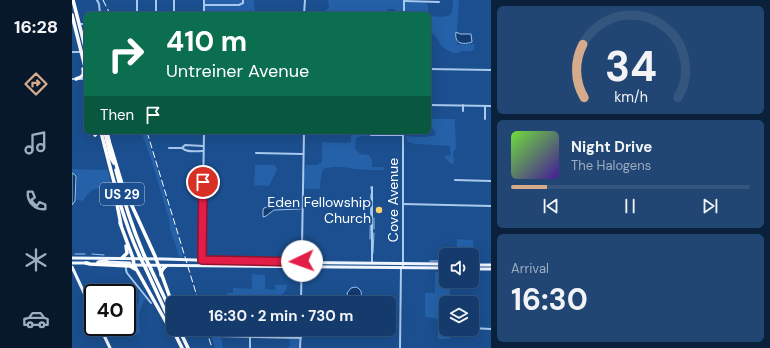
<!DOCTYPE html>
<html lang="en">
<head>
<meta charset="utf-8">
<style>
  body { margin:0; font-family:"DM Sans",sans-serif; background:#214673; color:#f1f3f6; height:100vh; display:flex; flex-direction:column; font-size:15px; white-space:nowrap }
  * { box-sizing:border-box; margin:0 }
  p { font-size:13px; color:#9dadc1 }
  .icon { flex:none; width:22px; height:22px; fill:none; stroke:currentColor; stroke-width:2; stroke-linecap:round; stroke-linejoin:round }
  .map { position:relative; flex:1; overflow:hidden }
  .side { display:flex; flex-direction:column; gap:6px; padding:6px; background:#0b203b; width:279px }
  .side>* { flex:none }
  .guide { position:absolute; left:12px; top:12px; width:347px; height:122px; border-radius:6px; box-shadow:0 4px 16px #0002,0 0 0 1px #33557e; background:#0b6e4f; color:#fff; overflow:hidden }
  .fabs { position:absolute; left:367px; top:248px; display:grid; gap:8px }
  .fabs a { display:grid; place-items:center; width:40px; height:40px; border-radius:6px; background:#143b6b; box-shadow:0 4px 16px #0002,0 0 0 1px #33557e; font-size:20px }
  .speed { position:absolute; left:12px; top:284px; display:flex; gap:8px; font-size:20px; font-weight:700; text-align:center }
  .speed>* { display:grid; place-content:center; width:52px; height:52px; border-radius:50%; background:#143b6b; box-shadow:0 4px 16px #0002,0 0 0 1px #33557e; line-height:1 }
  .speed .limit { border:2px solid #111; border-radius:6px; background:#fff; color:#111 }
  .pin { position:absolute; display:grid; place-items:center; width:34px; height:34px; color:#fff; margin:-17px; border:2px solid #fff; border-radius:50%; box-shadow:0 1px 4px #0007 }
  .me { position:absolute; width:44px; margin:-22px; rotate:267deg; stroke-linejoin:round; filter:drop-shadow(0 0 3px #0008) }
  .turn { display:flex; align-items:center; gap:14px; height:84px; padding:0 16px; font-size:18px }
  .turn .icon { width:52px; height:52px; stroke-width:2.5 }
  .turn b { display:block; font-size:28px; line-height:34px }
  .then { display:flex; align-items:center; height:38px; padding:0 16px; background:#0003; gap:8px; font-size:15px }
  .big { font-size:30px; font-weight:700; line-height:1.1 }
  .side .tile { flex:1; display:flex; flex-direction:column; justify-content:center; gap:6px; min-width:0; padding:0 14px; border-radius:6px; background:#214673 }
  .side .dial { align-items:center; gap:0 }
  .dial svg { height:104px; overflow:visible; fill:none; stroke:#33557e; stroke-width:7; stroke-linecap:round; text-anchor:middle }
  .dial text { fill:#f1f3f6; stroke:none }
  .song { display:flex; align-items:center; gap:12px }
  .cover { width:48px; height:48px; border-radius:6px; background:linear-gradient(135deg,hsl(100 70% 55%),hsl(260 70% 35%)) }
  .played { height:4px; border-radius:2px; background:linear-gradient(90deg,#d6ab8b 15%,#33557e 15%) }
  .keys { display:flex; justify-content:space-around; direction:ltr }
  .trip { position:absolute; left:94px; top:296px; width:230px; height:40px; border-radius:6px; background:#143b6b; box-shadow:0 4px 16px #0002,0 0 0 1px #33557e; font-weight:700; line-height:40px; text-align:center }
  main { display:flex; flex:1; min-height:0 }
  .menu { display:flex; flex-direction:column; width:72px; justify-content:space-around; align-items:center; background:#08182b; color:#9dadc1 }
  .menu .icon { width:28px; height:28px }
  .menu .current { color:#d6ab8b }
  .menu b { font-size:18px; color:#f1f3f6 }
  .map>svg:first-child { display:block }
  .green { fill:#2461a8 }
  .water { fill:#123a6d; stroke:#9cc4f0 }
  .lines { fill:none; stroke-linecap:round; stroke-linejoin:round }
  .stream { stroke:#9cc4f0; stroke-width:1 }
  .minor { stroke:#a9c9ee; stroke-width:2 }
  .major { stroke:#f0f6ff; stroke-width:3 }
  .highway { stroke:#fff; stroke-width:3.5 }
  .rail { stroke:#fff; stroke-width:1; stroke-dasharray:7 3; stroke-linecap:butt }
  .highway-bridge { stroke:#fff; stroke-width:3.5 }
  .route-casing { stroke:#92132f; stroke-width:10 }
  .route { stroke:#e11d48; stroke-width:7 }
  .poi-dot { fill:#ffd166; stroke:#1b4f8f; stroke-width:1.5 }
  .labels { text-anchor:middle; dominant-baseline:central; stroke-width:4; stroke-linejoin:round; paint-order:stroke }
  .shield { fill:#1b4f8f; stroke:#bbcadd; stroke-width:1 }
  .shield-label { font-size:13px; font-weight:bold; fill:#fff }
  .street-label { font-size:14px; fill:#fff; stroke:#1b4f8f }
  .poi-label { font-size:14px; fill:#fff; stroke:#1b4f8f; text-anchor:end }
</style>
</head>
<body>
<main>
<nav class="menu">
<b>16:28</b>
<svg class="icon current" aria-label="directions" viewBox="0 0 24 24"><path d="M12 3l9 9-9 9-9-9zM9 14v-3h6M13 9l2 2-2 2"/></svg>
<svg class="icon" aria-label="music" viewBox="0 0 24 24"><path d="M9 18V5l10-2v13"/><circle cx="6" cy="18" r="3"/><circle cx="16" cy="16" r="3"/></svg>
<svg class="icon" aria-label="phone" viewBox="0 0 24 24"><path d="M5 4h4l2 5-3 2q2 4 5 5l2-3 5 2v4C11 20 4 13 5 4z"/></svg>
<svg class="icon" aria-label="climate" viewBox="0 0 24 24"><path d="M12 3v18M4 7l16 10M4 17L20 7"/></svg>
<svg class="icon" aria-label="car" viewBox="0 0 24 24"><path d="M5 17H2v-5l4-1 3-4h7l3 4 3 1v5h-3M9 17h6M6 11h13"/><circle cx="7" cy="17" r="2"/><circle cx="17" cy="17" r="2"/></svg>
</nav>
<div class="map">
<svg width="419" height="348" viewBox="0 0 419 348">
  <rect width="100%" height="100%" fill="#1b4f8f"/>
  <!-- green -->
  <g class="green">
    <path d="M133 0H170V2L167 4H133Z"/>
    <path d="M171 0H182L183 14H133V6H167C171 5 171 3 171 0Z"/>
    <path d="M256 0H331V14H324L323 9H315V14H251V12L257 8Z"/>
    <path d="M381 0H387L385 29 383 37 385 41V45L403 44 402 46V49L400 51H389L386 53H381L370 47 365 38 360 33H357V16C374 17 382 20 381 0Z"/>
    <path d="M333 2 355 3 357 14H333Z"/>
    <path d="M357 119H383L384 148 381 153 382 160V163L379 164 372 157 373 156 379 155V152L378 150V146L344 144 336 142 333 136 352 137 364 135C364 131 360 129 357 126Z"/>
    <path d="M69 132H74L110 250 111 257H108L106 255 104 246 98 229 97 219 79 159 72 139Z"/>
    <path d="M78 132H111V135L78 134Z"/>
    <path d="M279 132H299V134H298V136H299H289L284 138 283 148 288 154 297 155 300 160V167H311L312 170C303 170 293 170 283 169 273 167 262 166 251 169 249 176 248 181 248 189H232V173L234 165H245L250 162V142L273 143 279 142Z"/>
    <path d="M183 165H203L205 170 197 186 182 185Z"/>
    <path d="M0 169 36 170 40 189C33 189 22 187 18 192 14 195 13 199 10 202L9 200H4L5 175 0 173Z"/>
    <path d="M385 239 401 240V260H400V255H385Z"/>
    <path d="M363 272H374V281H378V303H374V329H379L378 339H366V319L353 317V293H363Z"/>
    <path d="M180 274 193 275V289L204 290 203 285H215L214 290 208 297H202L194 303H155V293H161V288L180 289Z"/>
    <path d="M67 291 74 299 72 300 67 314 68 333 61 336C59 333 57 328 57 324 58 315 59 313 55 305L66 304 67 299Z"/>
    <path d="M137 329H140L147 335H144V337H149L151 348H143Z"/>
    <path d="M217 338 228 339V348H216L218 345Z"/>
  </g>
  <!-- water -->
  <g class="water">
    <path d="M384 32 388 34H399L400 42C391 45 382 44 384 32Z"/>
    <path d="M0 173 3 175 4 176 3 201 0 205Z"/>
    <path d="M200 206H228V209L202 210 194 216 191 217V210L192 208Z"/>
    <path d="M284 287 286 288 289 291C290 296 289 299 284 302L285 298 283 296H281L279 299V301L276 298 275 293 279 288Z"/>
  </g>
  <g class="lines">
    <!-- stream -->
    <g class="stream">
      <path d="M299 189V187"/>
      <path d="M302 218V229"/>
      <path d="M298 239 299 194"/>
      <path d="M301 253 302 233"/>
      <path d="M3 254H13"/>
      <path d="M20 254 32 255"/>
      <path d="M358 261H374"/>
      <path d="M400 262H404"/>
    </g>
    <!-- minor -->
    <g class="minor">
      <path d="M25 0 27 4 28 14"/>
      <path d="M132 0V14"/>
      <path d="M332 1 367 2"/>
      <path d="M132 5H167L171 3V0"/>
      <path d="M65 14V0"/>
      <path d="M84 14V0"/>
      <path d="M102 14V0"/>
      <path d="M232 14 233 0"/>
      <path d="M332 14V1"/>
      <path d="M7 24H14"/>
      <path d="M0 52H9"/>
      <path d="M357 69 419 70"/>
      <path d="M0 79H14"/>
      <path d="M357 105 419 106"/>
      <path d="M391 105V111"/>
      <path d="M413 119V106"/>
      <path d="M299 135H331"/>
      <path d="M97 148H110L113 145 131 146"/>
      <path d="M110 148C115 153 124 151 131 151"/>
      <path d="M184 153 231 154"/>
      <path d="M383 180 419 181"/>
      <path d="M331 204 419 206"/>
      <path d="M130 260 132 132"/>
      <path d="M300 263V187"/>
      <path d="M54 266V270L55 273 79 303"/>
      <path d="M331 268V132"/>
      <path d="M229 303 232 132"/>
      <path d="M400 328 419 329"/>
      <path d="M145 336 229 338"/>
      <path d="M178 337V348"/>
      <path d="M228 348 229 329"/>
      <path d="M328 348 329 267"/>
    </g>
    <!-- major -->
    <g class="major">
      <path d="M0 258 93 259 187 262 374 264"/>
      <path d="M0 263H16"/>
      <path d="M25 264 26 262 35 260"/>
      <path d="M29 264 35 262 58 263"/>
      <path d="M56 265 374 268"/>
      <path d="M400 265H419"/>
      <path d="M0 267 21 312"/>
      <path d="M400 269H419"/>
      <path d="M28 327 38 348"/>
    </g>
    <!-- highway -->
    <g class="highway">
      <path d="M1 0 14 51"/>
      <path d="M0 15 14 71"/>
      <path d="M4 79C10 77 13 75 11 69"/>
      <path d="M29 132C40 174 49 215 67 255"/>
      <path d="M35 132 37 141"/>
      <path d="M30 133 33 134 34 137 39 158 42 163"/>
      <path d="M23 135 26 132"/>
      <path d="M37 141 50 184 83 256 101 306"/>
      <path d="M44 170C51 199 60 227 72 255"/>
      <path d="M43 194 49 225"/>
      <path d="M48 223 61 258 62 265 94 322 105 337"/>
      <path d="M50 258 55 253 54 246"/>
      <path d="M14 263 18 264 58 266 63 269"/>
      <path d="M74 269 101 328"/>
      <path d="M79 269 101 316"/>
      <path d="M89 275C89 271 91 268 94 266"/>
      <path d="M107 329 116 348"/>
      <path d="M104 336 110 348"/>
    </g>
    <!-- rail -->
    <g class="rail">
      <path d="M31 0 38 14"/>
      <path d="M75 132 127 303"/>
      <path d="M134 329 140 348"/>
    </g>
    <!-- highway-bridge -->
    <g class="highway-bridge">
      <path d="M67 255 74 269"/>
      <path d="M72 255 79 269"/>
    </g>
  </g>
  <g class="lines">
    <!-- route casing -->
    <g class="route-casing">
      <path id="route" d="M131 182 130 260 230 262V261"/>
    </g>
    <!-- route -->
    <use href="#route" class="route"/>
  </g>
  <!-- markers -->
  <circle class="poi-dot" cx="307" cy="210" r="4"/>
  <g class="labels">
    <!-- shield labels -->
    <rect class="shield" x="28" y="183" width="44" height="22" rx="3"/>
    <g class="shield-label">
      <text x="50" y="194">US 29</text>
    </g>
    <!-- street labels -->
    <g class="street-label">
      <text transform="translate(321 200) rotate(-90)">Cove Avenue</text>
    </g>
    <!-- poi labels -->
    <g class="poi-label">
      <text x="299" y="202">Eden Fellowship<tspan x="299" dy="16">Church</tspan></text>
    </g>
  </g>
</svg>
<div class="fabs">
<a><svg class="icon" aria-label="sound" viewBox="0 0 24 24"><path d="M4 9h4l5-4v14l-5-4H4zM17 9q2 3 0 6"/></svg></a>
<a><svg class="icon" aria-label="layers" viewBox="0 0 24 24"><path d="M12 4l9 5-9 5-9-5zM3 14l9 5 9-5"/></svg></a>
</div>
<div class="speed"><div class="limit">40</div></div>
<div class="pin" style="left:131px;top:182px;background:#d93025"><svg class="icon" aria-label="arrive" viewBox="0 0 24 24"><path d="M6 21V4h12l-3 4 3 4H6"/></svg></div>
<svg class="me" style="left:230px;top:261px" viewBox="-20 -20 40 40"><circle r="19" fill="#fff"/><path d="M0-13L10 11 0 6-10 11z" fill="#e11d48"/></svg>
<div class="trip">16:30 · 2 min · 730 m</div>
<div class="guide">
<div class="turn"><svg class="icon" aria-label="right" viewBox="0 0 24 24"><path d="M7 20v-9h11M14 6l5 5-5 5"/></svg><div><b>410 m</b>Untreiner Avenue</div></div>
<div class="then">Then<svg class="icon" aria-label="arrive" viewBox="0 0 24 24"><path d="M6 21V4h12l-3 4 3 4H6"/></svg></div>
</div>
</div>
<section class="side">
<div class="tile dial"><svg viewBox="0 0 100 80">
<path d="M14 69A42 42 0 1 1 86 69"/>
<path d="M14 69A42 42 0 0 1 13 28" stroke="#d6ab8b"/>
<text x="50" y="56" font-size="32" font-weight="700">34</text>
<text x="50" y="72" font-size="11">km/h</text>
</svg></div>
<div class="tile">
<div class="song"><i class="cover"></i><div><b>Night Drive</b><p>The Halogens</p></div></div>
<div class="played"></div>
<div class="keys"><svg class="icon" aria-label="previous" viewBox="0 0 24 24"><path d="M18 5L8 12l10 7zM5 5v14"/></svg><svg class="icon" aria-label="pause" viewBox="0 0 24 24"><path d="M8 5v14M16 5v14"/></svg><svg class="icon" aria-label="next" viewBox="0 0 24 24"><path d="M6 5l10 7-10 7zM19 5v14"/></svg></div>
</div>
<div class="tile"><p>Arrival</p><b class="big">16:30</b></div>
</section>
</main>
</body>
</html>
